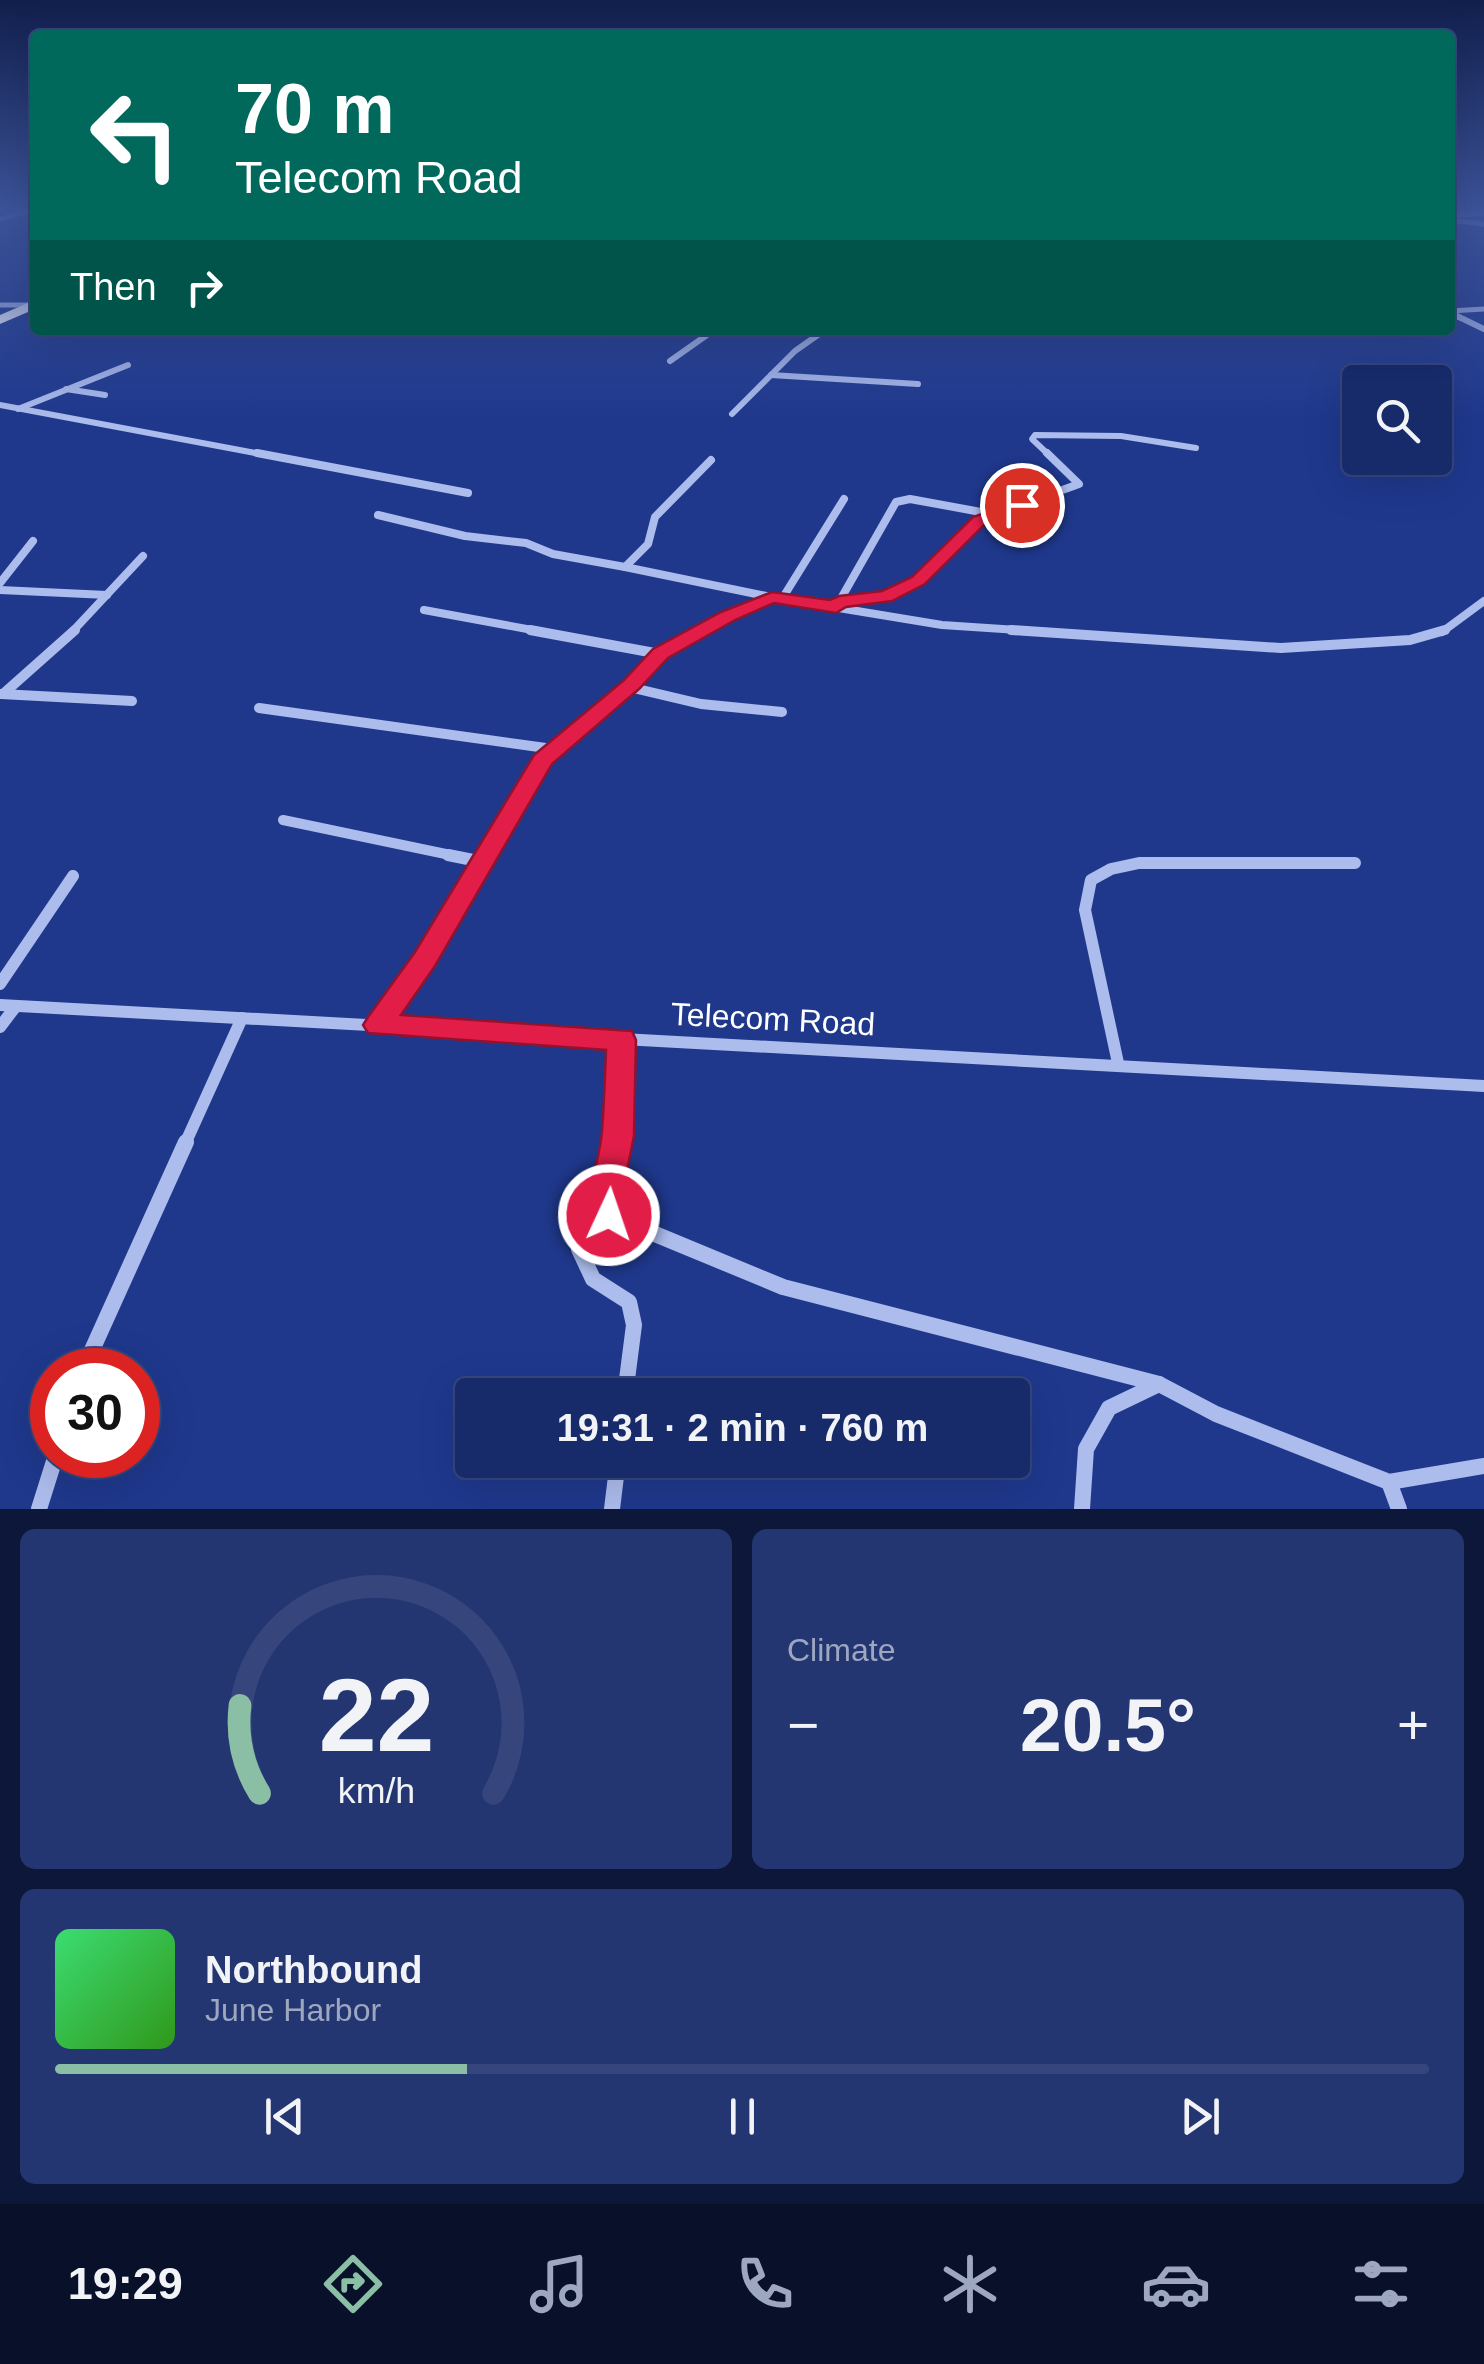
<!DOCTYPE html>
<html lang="en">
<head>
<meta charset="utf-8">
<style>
  body { margin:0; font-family:Arial,sans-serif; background:#243671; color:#f1f3f6; height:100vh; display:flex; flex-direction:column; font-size:38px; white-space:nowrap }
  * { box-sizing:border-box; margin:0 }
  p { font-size:32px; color:#9ea7c0 }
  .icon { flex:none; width:55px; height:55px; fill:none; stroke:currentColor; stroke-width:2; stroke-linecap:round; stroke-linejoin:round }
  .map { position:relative; height:1509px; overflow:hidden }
  .sheet { display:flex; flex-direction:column; gap:20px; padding:20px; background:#0d173a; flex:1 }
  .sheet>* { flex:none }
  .top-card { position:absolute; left:30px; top:30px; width:1425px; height:305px; border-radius:10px; box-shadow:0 10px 40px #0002,0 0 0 2px #36467d; background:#00695c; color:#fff; overflow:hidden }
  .tools { position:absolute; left:1342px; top:365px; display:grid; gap:20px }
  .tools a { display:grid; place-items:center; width:110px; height:110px; border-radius:10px; background:#172a69; box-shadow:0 10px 40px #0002,0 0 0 2px #36467d; font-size:50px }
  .speed { position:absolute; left:30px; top:1348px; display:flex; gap:20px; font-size:50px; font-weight:700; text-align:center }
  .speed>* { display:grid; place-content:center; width:130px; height:130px; border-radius:50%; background:#172a69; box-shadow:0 10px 40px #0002,0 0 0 2px #36467d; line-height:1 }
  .speed .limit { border:15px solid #d22; background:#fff; color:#111 }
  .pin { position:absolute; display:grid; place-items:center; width:85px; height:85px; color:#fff; margin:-42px; border:5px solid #fff; border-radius:50%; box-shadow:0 2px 10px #0007 }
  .me { position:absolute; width:110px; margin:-55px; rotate:3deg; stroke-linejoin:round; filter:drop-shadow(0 0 8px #0008) }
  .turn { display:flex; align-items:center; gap:35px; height:210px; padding:0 40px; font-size:45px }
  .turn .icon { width:130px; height:130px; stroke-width:2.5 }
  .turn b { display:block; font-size:70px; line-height:85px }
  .then { display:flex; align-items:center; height:95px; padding:0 40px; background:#0003; gap:20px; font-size:38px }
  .big { font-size:75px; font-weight:700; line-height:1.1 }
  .sheet .card { flex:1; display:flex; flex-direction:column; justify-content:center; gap:15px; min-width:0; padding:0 35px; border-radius:15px; background:#243671 }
  .sheet .dial { align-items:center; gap:0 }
  .dial svg { height:260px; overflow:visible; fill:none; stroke:#36467d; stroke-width:7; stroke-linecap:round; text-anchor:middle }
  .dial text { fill:#f1f3f6; stroke:none }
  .song { display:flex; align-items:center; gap:30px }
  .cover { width:120px; height:120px; border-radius:15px; background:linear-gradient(135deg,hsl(140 70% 55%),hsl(110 70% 35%)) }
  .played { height:10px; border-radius:5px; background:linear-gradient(90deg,#8abfa5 30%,#36467d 30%) }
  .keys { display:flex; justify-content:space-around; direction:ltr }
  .heat { display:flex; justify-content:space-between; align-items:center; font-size:55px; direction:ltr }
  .sheet .tiles { flex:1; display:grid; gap:20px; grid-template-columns:1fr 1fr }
  .card:last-child { grid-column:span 2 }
  .trip { position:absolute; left:455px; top:1378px; width:575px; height:100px; border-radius:10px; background:#172a69; box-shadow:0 10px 40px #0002,0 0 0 2px #36467d; font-weight:700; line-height:100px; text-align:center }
  .dock { display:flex; height:160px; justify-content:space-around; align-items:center; background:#09112a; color:#9ea7c0 }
  .dock .icon { width:70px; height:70px }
  .dock .active { color:#8abfa5 }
  .dock b { font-size:45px; color:#f1f3f6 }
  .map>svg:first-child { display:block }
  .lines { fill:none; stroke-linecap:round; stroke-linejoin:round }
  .minor-far5 { stroke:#acbcec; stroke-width:5 }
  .minor-far4 { stroke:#acbcec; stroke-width:6 }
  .minor-far3 { stroke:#acbcec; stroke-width:8 }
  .minor-far2 { stroke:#acbcec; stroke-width:10 }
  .minor-far1 { stroke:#acbcec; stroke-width:12 }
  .minor { stroke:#acbcec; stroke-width:16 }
  .trunk { fill:#f8fafe; fill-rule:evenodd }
  .route { fill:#e11d48; stroke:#92132f; stroke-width:2.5 }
  .labels { text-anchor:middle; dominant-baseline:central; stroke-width:10; stroke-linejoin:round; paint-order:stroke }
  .near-street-label { font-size:32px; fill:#fff; stroke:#1f388c }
</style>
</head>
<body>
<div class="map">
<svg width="1484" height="1509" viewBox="0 0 1484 1509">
  <rect width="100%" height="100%" fill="#1f388c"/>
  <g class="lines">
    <!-- minor-far5 -->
    <g class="minor-far5">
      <path d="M1456 215 1484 213"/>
      <path d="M0 219 35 209"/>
      <path d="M1450 220 1484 224"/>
      <path d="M0 305H33"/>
      <path d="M1450 311 1484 309"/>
      <path d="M1450 313 1460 318"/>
    </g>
    <!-- minor-far4 -->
    <g class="minor-far4">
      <path d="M1455 315 1484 329"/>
      <path d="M605 334 611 330"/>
      <path d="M1174 334 1176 330"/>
      <path d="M670 361 714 330"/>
      <path d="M771 375 918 384"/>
      <path d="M66 389 105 395"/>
      <path d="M0 405 271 456"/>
      <path d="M18 409 128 365"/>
      <path d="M732 414 795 351 825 330"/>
      <path d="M1050 456 1032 439 1035 435 1121 436 1196 448"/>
    </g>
    <!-- minor-far3 -->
    <g class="minor-far3">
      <path d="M257 453 468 493"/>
      <path d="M711 460 655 517 648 544 625 567 771 597"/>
      <path d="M378 515 465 536 526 543 553 554 625 567"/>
      <path d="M0 583 33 541"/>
      <path d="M0 590 107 595"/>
      <path d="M782 599 844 499"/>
      <path d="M839 601 886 597 905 589 919 581 979 520 1079 484 1047 453"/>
      <path d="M839 602 896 502 910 499 992 514"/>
      <path d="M424 610 543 632"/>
      <path d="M72 632 143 556"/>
      <path d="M696 632 772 597 942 625 1048 632"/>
      <path d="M1442 632 1484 601"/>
    </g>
    <!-- minor-far2 -->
    <g class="minor-far2">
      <path d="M530 630 660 654"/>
      <path d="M1011 630 1281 648 1410 640 1445 630"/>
      <path d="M629 687 701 704 782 712"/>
      <path d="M1 694 132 701"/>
      <path d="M3 694 75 630"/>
      <path d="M259 708 553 749"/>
      <path d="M283 820 460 857"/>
      <path d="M485 857 542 760 631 685 660 654 700 630"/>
    </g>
    <!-- minor-far1 -->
    <g class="minor-far1">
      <path d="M448 855 483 862"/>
      <path d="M0 984 73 876"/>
      <path d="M0 1005 1484 1086"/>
      <path d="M378 1025 425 959 486 855"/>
      <path d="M0 1027 16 1006"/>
      <path d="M1118 1063 1085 910 1091 880 1111 869 1139 863H1355"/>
      <path d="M185 1144 242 1018"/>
      <path d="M616 1144 621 1039"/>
    </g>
    <!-- minor -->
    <g class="minor">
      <path d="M617 1142 608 1179 609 1215 783 1287 1159 1384 1216 1414 1389 1482 1484 1466"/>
      <path d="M609 1215 579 1249 593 1279 629 1302 634 1325 625 1395"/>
      <path d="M83 1370 186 1142"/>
      <path d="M1389 1482 1399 1509"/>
      <path d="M39 1509 56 1455"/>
      <path d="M612 1509 618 1460"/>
      <path d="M1082 1509 1086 1449 1109 1408 1159 1384"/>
    </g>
    <!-- trunk -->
    <path class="trunk" d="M35 300V309L0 324V315Z"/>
  </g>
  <!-- sky -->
  <linearGradient id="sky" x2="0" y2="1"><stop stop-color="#111f4d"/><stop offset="0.5" stop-color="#3c5399"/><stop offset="1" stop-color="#3c5399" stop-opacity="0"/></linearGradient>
  <rect width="1484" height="420" fill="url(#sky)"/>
  <!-- route -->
  <path class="route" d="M1022 500 1028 501V509L985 524 925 584 892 601 846 607 836 613 774 603 735 620 668 658 639 689 552 764 435 966 401 1015 632 1031 636 1040 634 1136 625 1180 626 1215 621 1226 609 1230 597 1226C582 1194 600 1163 602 1131 604 1104 605 1077 606 1050L368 1033 363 1025 368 1017 415 952 534 755 624 680 653 649 721 612 772 592 830 600 839 596 882 591 912 577 973 517Z"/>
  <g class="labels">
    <!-- near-street labels -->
    <g class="near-street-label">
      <text transform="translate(773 1019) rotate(3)">Telecom Road</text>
    </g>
  </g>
</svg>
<div class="tools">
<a><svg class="icon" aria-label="search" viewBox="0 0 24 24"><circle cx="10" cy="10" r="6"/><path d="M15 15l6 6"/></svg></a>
</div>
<div class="speed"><div class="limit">30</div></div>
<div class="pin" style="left:1022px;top:505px;background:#d93025"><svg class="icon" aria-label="arrive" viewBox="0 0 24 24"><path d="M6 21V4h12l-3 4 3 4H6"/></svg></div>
<svg class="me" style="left:609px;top:1215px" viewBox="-20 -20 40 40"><circle r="17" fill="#e11d48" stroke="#fff" stroke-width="3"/><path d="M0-11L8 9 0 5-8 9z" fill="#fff"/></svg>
<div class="trip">19:31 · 2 min · 760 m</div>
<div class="top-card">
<div class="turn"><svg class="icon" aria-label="left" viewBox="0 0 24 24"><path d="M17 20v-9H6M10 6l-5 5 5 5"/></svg><div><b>70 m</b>Telecom Road</div></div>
<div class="then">Then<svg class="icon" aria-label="right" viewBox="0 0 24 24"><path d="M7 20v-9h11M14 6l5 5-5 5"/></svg></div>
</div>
</div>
<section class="sheet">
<div class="tiles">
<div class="card dial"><svg viewBox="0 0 100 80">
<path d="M14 69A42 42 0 1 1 86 69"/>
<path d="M14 69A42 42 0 0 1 8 42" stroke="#8abfa5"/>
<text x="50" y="56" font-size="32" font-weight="700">22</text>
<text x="50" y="72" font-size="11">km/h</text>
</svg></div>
<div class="card"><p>Climate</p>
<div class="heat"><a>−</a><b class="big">20.5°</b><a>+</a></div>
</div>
<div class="card">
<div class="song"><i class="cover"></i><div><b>Northbound</b><p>June Harbor</p></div></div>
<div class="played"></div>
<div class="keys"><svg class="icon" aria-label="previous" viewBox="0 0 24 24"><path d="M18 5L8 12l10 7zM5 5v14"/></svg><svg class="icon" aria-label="pause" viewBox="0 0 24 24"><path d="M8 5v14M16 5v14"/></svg><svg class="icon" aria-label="next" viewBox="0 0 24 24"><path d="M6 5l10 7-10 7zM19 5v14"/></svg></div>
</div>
</div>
</section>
<nav class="dock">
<b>19:29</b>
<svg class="icon active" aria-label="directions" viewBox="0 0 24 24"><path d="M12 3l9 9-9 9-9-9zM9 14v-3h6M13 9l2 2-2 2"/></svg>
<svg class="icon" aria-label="music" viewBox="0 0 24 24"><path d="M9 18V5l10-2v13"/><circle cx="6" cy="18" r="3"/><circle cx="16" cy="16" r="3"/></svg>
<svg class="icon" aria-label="phone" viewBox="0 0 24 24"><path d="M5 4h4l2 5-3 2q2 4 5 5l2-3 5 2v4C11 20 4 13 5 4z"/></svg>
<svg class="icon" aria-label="climate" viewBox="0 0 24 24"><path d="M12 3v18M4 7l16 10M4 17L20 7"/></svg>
<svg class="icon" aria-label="car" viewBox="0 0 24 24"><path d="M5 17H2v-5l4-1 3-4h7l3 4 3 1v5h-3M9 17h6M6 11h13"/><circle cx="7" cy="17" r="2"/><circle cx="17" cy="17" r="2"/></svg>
<svg class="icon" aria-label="filters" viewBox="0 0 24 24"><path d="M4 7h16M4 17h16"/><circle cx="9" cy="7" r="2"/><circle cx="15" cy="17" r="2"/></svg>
</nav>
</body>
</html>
